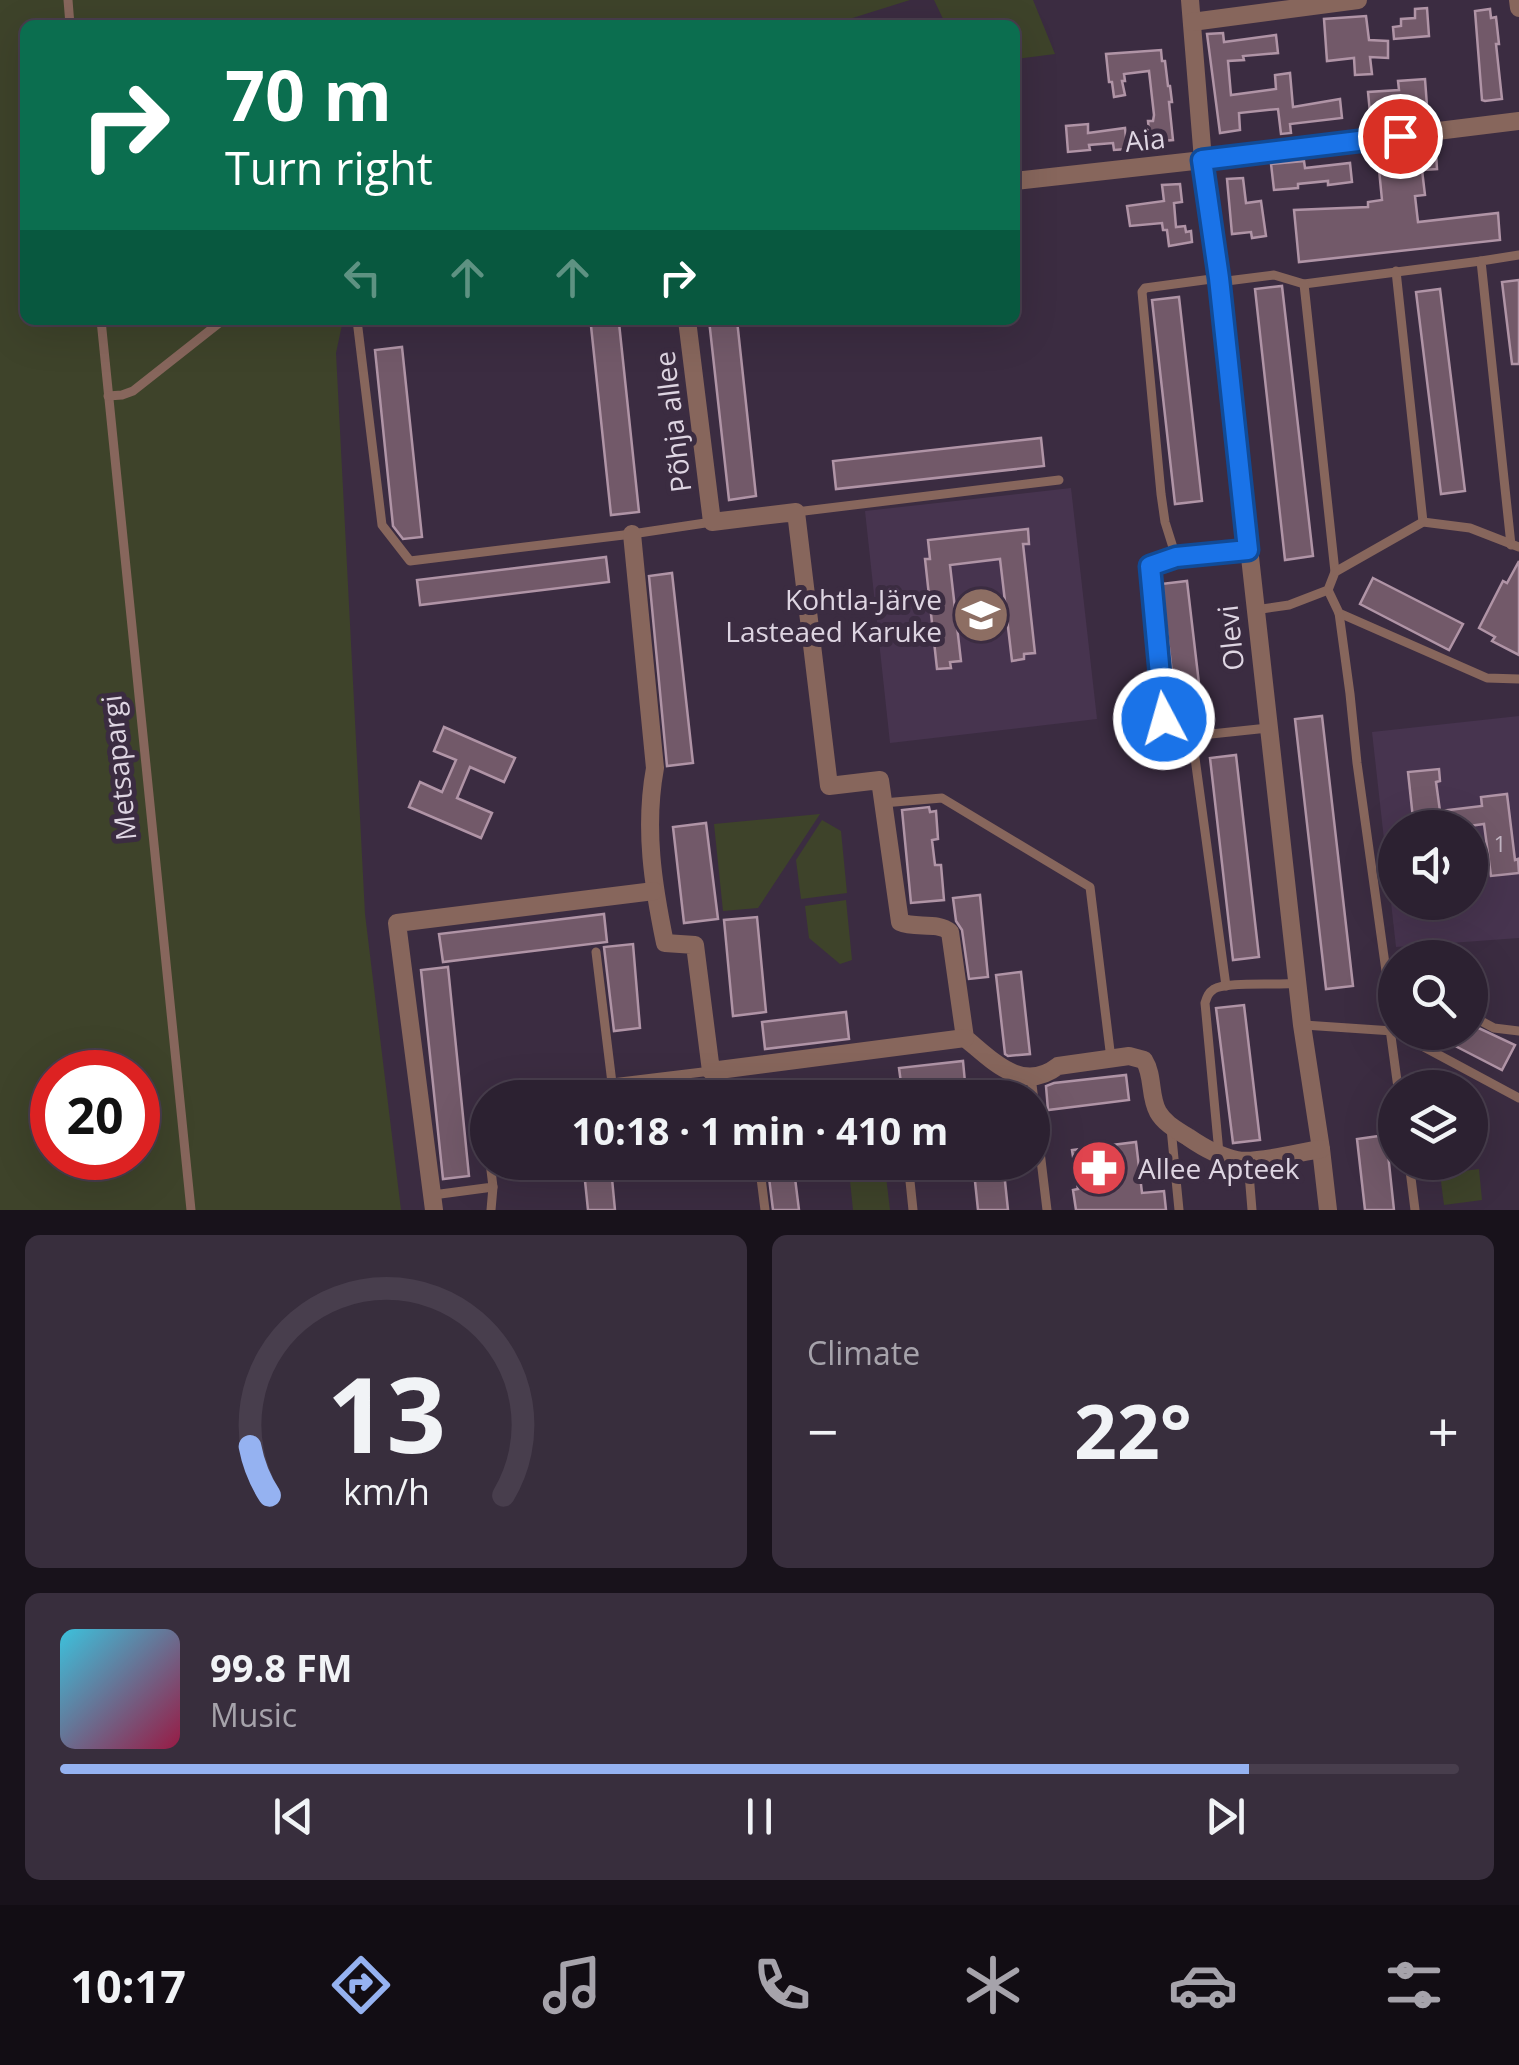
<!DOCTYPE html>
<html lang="en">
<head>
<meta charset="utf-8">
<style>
  body { margin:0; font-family:"Open Sans",sans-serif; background:#382e3d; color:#f1f3f6; height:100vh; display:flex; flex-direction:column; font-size:38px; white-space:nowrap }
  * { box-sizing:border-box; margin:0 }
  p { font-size:32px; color:#a6a3ab }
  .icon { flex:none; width:55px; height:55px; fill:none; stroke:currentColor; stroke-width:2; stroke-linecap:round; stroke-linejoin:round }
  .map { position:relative; height:1210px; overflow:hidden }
  .panel { display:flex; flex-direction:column; gap:25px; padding:25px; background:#18121b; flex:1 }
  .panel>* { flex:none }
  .banner { position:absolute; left:20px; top:20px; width:1000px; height:305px; border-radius:15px; box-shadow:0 10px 40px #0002,0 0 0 2px #483e4d; background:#0b6e4f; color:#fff; overflow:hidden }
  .controls { position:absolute; left:1378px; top:810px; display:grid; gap:20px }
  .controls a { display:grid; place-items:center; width:110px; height:110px; border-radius:50%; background:#2c2131; box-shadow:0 10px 40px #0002,0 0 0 2px #483e4d; font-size:50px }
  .speed { position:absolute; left:30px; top:1050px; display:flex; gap:20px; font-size:50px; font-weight:700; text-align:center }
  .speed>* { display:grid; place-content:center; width:130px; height:130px; border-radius:50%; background:#2c2131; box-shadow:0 10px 40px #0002,0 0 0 2px #483e4d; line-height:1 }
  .speed .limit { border:15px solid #d22; background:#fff; color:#111 }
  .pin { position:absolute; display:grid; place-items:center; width:85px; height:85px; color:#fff; margin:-42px; border:5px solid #fff; border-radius:50%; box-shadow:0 2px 10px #0007 }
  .me { position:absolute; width:110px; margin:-55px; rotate:354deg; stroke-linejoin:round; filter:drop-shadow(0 0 8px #0008) }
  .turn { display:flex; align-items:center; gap:35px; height:210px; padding:0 40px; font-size:45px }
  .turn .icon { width:130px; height:130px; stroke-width:2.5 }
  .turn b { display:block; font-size:70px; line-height:85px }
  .lanes { display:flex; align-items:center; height:95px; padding:0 40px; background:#0003; justify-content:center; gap:50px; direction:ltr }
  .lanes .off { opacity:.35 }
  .big { font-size:75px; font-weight:700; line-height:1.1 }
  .panel .tile { flex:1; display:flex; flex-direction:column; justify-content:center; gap:15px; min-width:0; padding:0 35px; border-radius:15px; background:#382e3d }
  .panel .dial { align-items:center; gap:0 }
  .dial svg { height:260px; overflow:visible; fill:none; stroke:#483e4d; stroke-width:7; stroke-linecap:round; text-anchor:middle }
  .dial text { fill:#f1f3f6; stroke:none }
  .song { display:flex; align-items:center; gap:30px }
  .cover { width:120px; height:120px; border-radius:15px; background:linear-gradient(135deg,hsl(190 70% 55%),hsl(340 70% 35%)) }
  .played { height:10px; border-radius:5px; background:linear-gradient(90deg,#95b2f1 85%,#483e4d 85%) }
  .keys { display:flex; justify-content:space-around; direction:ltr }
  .heat { display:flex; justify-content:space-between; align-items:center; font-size:55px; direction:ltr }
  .panel .tiles { flex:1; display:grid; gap:25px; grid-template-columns:1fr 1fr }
  .tile:last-child { grid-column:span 2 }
  .trip { position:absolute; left:470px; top:1080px; width:580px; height:100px; border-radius:50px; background:#2c2131; box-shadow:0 10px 40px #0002,0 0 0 2px #483e4d; font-weight:700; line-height:100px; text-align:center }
  .tab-bar { display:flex; height:160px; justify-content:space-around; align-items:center; background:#120d14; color:#a6a3ab }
  .tab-bar .icon { width:70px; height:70px }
  .tab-bar .current { color:#95b2f1 }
  .tab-bar b { font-size:45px; color:#f1f3f6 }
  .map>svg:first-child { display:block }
  .built { fill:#47344f; fill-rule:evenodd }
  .green { fill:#3e432a; fill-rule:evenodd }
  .building { fill:#725969; stroke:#b094a6; stroke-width:2.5 }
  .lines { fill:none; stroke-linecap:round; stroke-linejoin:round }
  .lane { stroke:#87665c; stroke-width:9 }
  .street { stroke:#87665c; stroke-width:18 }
  .route-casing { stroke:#114b97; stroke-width:25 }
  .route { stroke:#1a73e8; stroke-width:18 }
  .labels { text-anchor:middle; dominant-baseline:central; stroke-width:10; stroke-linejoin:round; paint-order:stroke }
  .number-label { font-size:22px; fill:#c3b6c4 }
  .street-label { font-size:28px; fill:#ded5e2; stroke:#3b2c41 }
  .poi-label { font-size:28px; fill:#ded5e2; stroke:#3b2c41; text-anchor:end }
</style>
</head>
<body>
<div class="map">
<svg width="1519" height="1210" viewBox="0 0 1519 1210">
  <rect width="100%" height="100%" fill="#3b2c41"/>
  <!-- built -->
  <g class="built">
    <path d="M1071 488 1097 719 890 743 865 511Z"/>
    <path d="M1519 716V938L1396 947 1372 732ZM1395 828H1470V902H1395Z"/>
  </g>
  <!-- green -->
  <g class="green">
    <path d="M0 0H910L843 21 842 25H25V320H343L336 353 365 914 401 1210H0ZM52 1072H138V1158H52Z"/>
    <path d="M934 0H1033L1055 54 1015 59V25H946Z"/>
    <path d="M820 814 758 908 723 911 714 824Z"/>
    <path d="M822 820 841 831 847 893 801 899 796 860Z"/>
    <path d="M846 900 852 960 840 964 809 938 805 906Z"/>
    <path d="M885 1168 890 1210H853L849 1171Z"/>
    <path d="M1479 1169 1482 1200 1444 1205 1440 1174Z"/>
  </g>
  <!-- building -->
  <g class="building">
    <path d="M1427 8 1429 36 1394 39 1393 27 1401 26V19L1415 18V9Z"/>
    <path d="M1490 9 1491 18 1496 17 1499 44H1496L1502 99 1485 101 1482 100 1475 11Z"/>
    <path d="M1366 16 1369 40 1388 41V58L1370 57 1372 74 1355 75 1354 58 1327 61 1324 19Z"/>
    <path d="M1223 33 1224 42 1276 35 1278 53 1243 56 1244 60 1228 61 1231 95 1276 89 1275 75 1290 73 1293 107 1340 99 1342 118 1290 124 1291 133 1281 134 1278 109 1239 113 1240 130 1220 133 1207 34Z"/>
    <path d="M1161 50 1162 61H1165L1168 86H1170L1172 102H1169L1173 140 1150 142 1148 121H1153L1154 115 1149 71 1124 74 1125 81H1122L1125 95 1114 97 1112 82H1109L1106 54Z"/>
    <path d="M1425 79 1427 106 1419 107 1420 112 1370 113 1368 92 1399 90 1398 81Z"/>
    <path d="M1088 124V133L1125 128 1127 149 1114 150 1113 143 1089 145 1090 150 1068 152 1066 126Z"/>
    <path d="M1436 153 1437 169 1422 170 1425 195 1415 196 1418 222 1498 213 1500 240 1299 262 1294 210 1368 207V202L1382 200 1378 159Z"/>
    <path d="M1304 161 1305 168 1350 163 1352 182 1328 185V181L1298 184V188L1274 190 1271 164Z"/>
    <path d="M1243 178 1246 203 1261 201 1266 236 1252 238 1251 232 1232 234 1227 179Z"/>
    <path d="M1180 184 1182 202 1174 203 1176 227 1185 226 1186 232 1191 231 1192 242 1169 246 1167 230H1163L1162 223 1130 226 1127 206 1164 201 1162 185Z"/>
    <path d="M1519 280V364H1512L1502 282Z"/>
    <path d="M1282 286 1313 556 1285 560 1255 289Z"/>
    <path d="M1440 289 1465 491 1441 494 1416 292Z"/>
    <path d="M1179 297 1202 501 1175 504 1152 300Z"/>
    <path d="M709 320H737L756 496 729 500Z"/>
    <path d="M619 323 639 512 611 515 591 326Z"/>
    <path d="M402 347 422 537 403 539 393 526 375 350Z"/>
    <path d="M1041 438 1044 466 836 489 833 461Z"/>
    <path d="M1028 529 1029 544H1023L1035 653 1024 654V659L1012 661 1000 559 950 565 961 661 950 662 951 668 937 669 925 559H930L928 540Z"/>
    <path d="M606 557 609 582 420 605 417 580Z"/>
    <path d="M1519 561V655L1492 641 1495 637 1479 628 1503 581 1507 583Z"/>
    <path d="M672 573 693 763 667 766 649 576Z"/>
    <path d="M1373 578 1463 624 1449 650 1360 604Z"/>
    <path d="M1187 581 1203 718 1178 721 1161 584Z"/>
    <path d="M1322 716 1353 986 1326 989 1295 719Z"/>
    <path d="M444 727 515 758 504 782 470 767 457 798 492 813 481 838 409 807 420 782 442 792 456 760 434 751Z"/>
    <path d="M1236 755 1259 957 1233 960 1210 758Z"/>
    <path d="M1439 769 1440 781 1436 782 1440 811 1482 806 1481 797 1507 794 1515 860 1518 859 1519 873 1491 876 1484 824 1455 828H1414L1408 772Z"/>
    <path d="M929 807 930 812 936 811 938 839 932 840 935 865H941L944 900 911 903 902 810Z"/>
    <path d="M706 823 718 919 684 923 673 827Z"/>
    <path d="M980 895 988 977 969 979 962 930 956 921 953 898Z"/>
    <path d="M604 914 607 942 443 962 439 934Z"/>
    <path d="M757 917 766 1012 733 1016 724 920Z"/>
    <path d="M633 944 640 1028 614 1031 604 947Z"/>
    <path d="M448 967 469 1176 443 1179 421 970Z"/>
    <path d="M1021 972 1030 1054 1008 1056 1005 1054 996 975Z"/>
    <path d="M1244 1005 1260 1140 1233 1143 1216 1008Z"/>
    <path d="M846 1012 849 1039 765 1049 762 1022Z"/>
    <path d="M1470 1024 1515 1045 1502 1070 1428 1032H1470Z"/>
    <path d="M963 1061 966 1093 921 1098H836V1090L901 1083 899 1068Z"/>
    <path d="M1126 1075 1129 1100 1048 1110 1046 1086 1054 1083Z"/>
    <path d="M759 1083 761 1098H694V1090Z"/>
    <path d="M1386 1135 1394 1210H1365L1357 1139Z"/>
    <path d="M1136 1142 1142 1193 1164 1191 1166 1210H1076L1073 1190 1078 1189 1072 1150Z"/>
    <path d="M767 1162H793L799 1210H773Z"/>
    <path d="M973 1162H1003L1008 1210H978Z"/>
    <path d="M611 1168 615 1210H588L584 1171Z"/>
  </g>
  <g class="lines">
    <!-- lane -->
    <g class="lane">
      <path d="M68 0 70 25"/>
      <path d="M1396 271 1423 522"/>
      <path d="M1219 282 1274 275 1304 284 1481 261"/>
      <path d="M1304 284 1335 572"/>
      <path d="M101 320 191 1210"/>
      <path d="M357 320 382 525 410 561 632 534 712 522"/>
      <path d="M108 396 122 395 133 391 223 320"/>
      <path d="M796 512 1059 480"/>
      <path d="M1511 545 1481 261 1519 255"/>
      <path d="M1176 557 1165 522 1161 494 1142 292 1145 288 1219 278"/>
      <path d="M1328 590 1339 613 1487 678 1519 679"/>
      <path d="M1255 610 1289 605 1328 590 1335 572 1423 522 1470 528 1519 547"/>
      <path d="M1339 613 1350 694 1357 763 1386 971 1390 1029 1398 1088"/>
      <path d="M1192 736 1170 738 1164 719 1150 566 1176 557 1248 550"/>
      <path d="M883 803 942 798 1090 887 1111 1059"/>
      <path d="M596 952 612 1083 711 1071"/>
      <path d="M1226 986 1192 736 1268 728"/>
      <path d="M1470 1015 1494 1028 1519 1031"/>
      <path d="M1304 1025 1393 1031"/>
      <path d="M1396 1032 1519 1098"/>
      <path d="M1031 1076 1047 1210"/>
      <path d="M538 1098 612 1083"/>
      <path d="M1171 1128 1179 1210"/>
      <path d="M1219 1153 1205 1003C1207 997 1208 993 1214 989 1227 981 1279 986 1298 983"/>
      <path d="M1248 1161 1252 1210"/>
      <path d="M759 1162 765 1210"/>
      <path d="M908 1162 913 1210"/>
      <path d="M1409 1162 1415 1210"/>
      <path d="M433 1195 493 1187 490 1162"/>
      <path d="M491 1210 493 1187"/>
    </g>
    <!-- street -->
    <g class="street">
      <path d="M1190 0 1203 160 1219 278 1302 1025 1321 1149 1328 1210"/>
      <path d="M1518 0 1519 8"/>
      <path d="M1192 22 1358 0"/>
      <path d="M1015 181 1203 160 1519 121"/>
      <path d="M687 320 712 522 796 512 829 786 880 780 900 922C915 929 937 921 950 932L965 1038C992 1060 1022 1094 1058 1066L1129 1056 1144 1060C1154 1076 1149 1096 1158 1112 1164 1123 1177 1130 1188 1137 1201 1146 1221 1157 1237 1160 1256 1164 1300 1152 1321 1149"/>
      <path d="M632 534 655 768C644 828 653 885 665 943L695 945 711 1071 965 1038"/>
      <path d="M434 1210 397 923 654 891"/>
    </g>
  </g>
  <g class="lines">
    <!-- route casing -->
    <g class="route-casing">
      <path id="route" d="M1164 719 1150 566 1176 557 1248 550 1219 278 1202 160 1400 136"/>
    </g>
    <!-- route -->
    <use href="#route" class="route"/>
  </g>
  <!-- icons -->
  <defs>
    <g id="school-disc" transform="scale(2.875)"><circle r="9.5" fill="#8d6e63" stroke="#3b2c41"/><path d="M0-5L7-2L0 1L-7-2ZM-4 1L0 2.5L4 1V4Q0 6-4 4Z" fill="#fff"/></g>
    <g id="pharmacy-disc" transform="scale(2.875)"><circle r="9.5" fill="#e0444e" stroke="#3b2c41"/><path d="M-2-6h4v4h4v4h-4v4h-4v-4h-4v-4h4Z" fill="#fff"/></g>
  </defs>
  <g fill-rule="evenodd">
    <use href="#school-disc" x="981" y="615"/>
    <use href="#pharmacy-disc" x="1099" y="1168"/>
  </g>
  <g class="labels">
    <!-- number labels -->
    <g class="number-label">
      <text x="1500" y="843">1</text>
    </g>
    <!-- street labels -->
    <g class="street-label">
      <text transform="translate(1145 139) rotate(-6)">Aia</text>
      <text transform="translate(672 422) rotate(-97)">Põhja allee</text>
      <text transform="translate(1230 638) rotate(-96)">Olevi</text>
      <text transform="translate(118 768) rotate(-96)">Metsapargi</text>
    </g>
    <!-- poi labels -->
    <g class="poi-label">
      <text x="942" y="599">Kohtla-Järve<tspan x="942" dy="32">Lasteaed Karuke</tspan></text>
      <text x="1138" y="1168" text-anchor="start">Allee Apteek</text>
    </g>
  </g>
</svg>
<div class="controls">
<a><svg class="icon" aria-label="sound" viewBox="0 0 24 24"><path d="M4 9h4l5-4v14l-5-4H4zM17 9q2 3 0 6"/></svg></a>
<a><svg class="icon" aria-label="search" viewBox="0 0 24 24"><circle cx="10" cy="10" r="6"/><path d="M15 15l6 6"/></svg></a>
<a><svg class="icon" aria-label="layers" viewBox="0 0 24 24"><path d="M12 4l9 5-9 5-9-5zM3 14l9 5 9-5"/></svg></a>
</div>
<div class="speed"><div class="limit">20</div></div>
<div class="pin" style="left:1400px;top:136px;background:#d93025"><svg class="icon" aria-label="arrive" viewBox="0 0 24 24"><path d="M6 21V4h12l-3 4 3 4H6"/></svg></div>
<svg class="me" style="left:1164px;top:719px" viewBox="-20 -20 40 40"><circle r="17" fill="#1a73e8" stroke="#fff" stroke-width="3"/><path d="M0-11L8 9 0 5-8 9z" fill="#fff"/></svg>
<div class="trip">10:18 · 1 min · 410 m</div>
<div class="banner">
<div class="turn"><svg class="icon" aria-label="right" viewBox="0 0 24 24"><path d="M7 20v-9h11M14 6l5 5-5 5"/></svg><div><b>70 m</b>Turn right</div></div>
<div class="lanes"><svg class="icon off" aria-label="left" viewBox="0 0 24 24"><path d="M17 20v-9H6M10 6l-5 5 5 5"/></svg><svg class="icon off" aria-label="ahead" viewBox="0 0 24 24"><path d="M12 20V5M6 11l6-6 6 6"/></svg><svg class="icon off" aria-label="ahead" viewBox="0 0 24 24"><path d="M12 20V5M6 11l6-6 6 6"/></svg><svg class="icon" aria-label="right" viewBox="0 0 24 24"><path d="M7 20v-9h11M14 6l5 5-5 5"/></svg></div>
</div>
</div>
<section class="panel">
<div class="tiles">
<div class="tile dial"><svg viewBox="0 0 100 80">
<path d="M14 69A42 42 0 1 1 86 69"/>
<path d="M14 69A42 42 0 0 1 8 54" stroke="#95b2f1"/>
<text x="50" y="56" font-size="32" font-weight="700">13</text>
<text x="50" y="72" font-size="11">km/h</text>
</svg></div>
<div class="tile"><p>Climate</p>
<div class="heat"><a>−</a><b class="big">22°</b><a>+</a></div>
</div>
<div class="tile">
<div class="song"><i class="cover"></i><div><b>99.8 FM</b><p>Music</p></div></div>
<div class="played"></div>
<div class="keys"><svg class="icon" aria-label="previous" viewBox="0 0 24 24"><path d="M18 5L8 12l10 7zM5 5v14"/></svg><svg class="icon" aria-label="pause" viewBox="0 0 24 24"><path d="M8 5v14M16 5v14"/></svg><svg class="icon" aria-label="next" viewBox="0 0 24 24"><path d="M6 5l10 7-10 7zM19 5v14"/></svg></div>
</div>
</div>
</section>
<nav class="tab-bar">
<b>10:17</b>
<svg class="icon current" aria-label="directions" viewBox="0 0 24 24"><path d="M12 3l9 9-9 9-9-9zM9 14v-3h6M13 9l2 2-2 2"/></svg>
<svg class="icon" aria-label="music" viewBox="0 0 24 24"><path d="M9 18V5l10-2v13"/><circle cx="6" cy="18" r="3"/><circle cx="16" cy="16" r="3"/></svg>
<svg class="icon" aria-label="phone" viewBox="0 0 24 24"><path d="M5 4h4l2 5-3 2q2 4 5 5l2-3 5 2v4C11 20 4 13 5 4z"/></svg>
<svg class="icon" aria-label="climate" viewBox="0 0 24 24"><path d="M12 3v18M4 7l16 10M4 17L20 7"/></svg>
<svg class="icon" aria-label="car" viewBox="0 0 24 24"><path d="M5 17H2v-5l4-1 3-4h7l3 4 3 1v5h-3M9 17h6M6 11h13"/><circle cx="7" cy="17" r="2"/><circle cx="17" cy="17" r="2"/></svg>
<svg class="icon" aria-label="filters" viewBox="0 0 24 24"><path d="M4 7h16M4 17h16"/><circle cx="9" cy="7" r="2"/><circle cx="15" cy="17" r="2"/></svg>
</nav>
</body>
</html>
